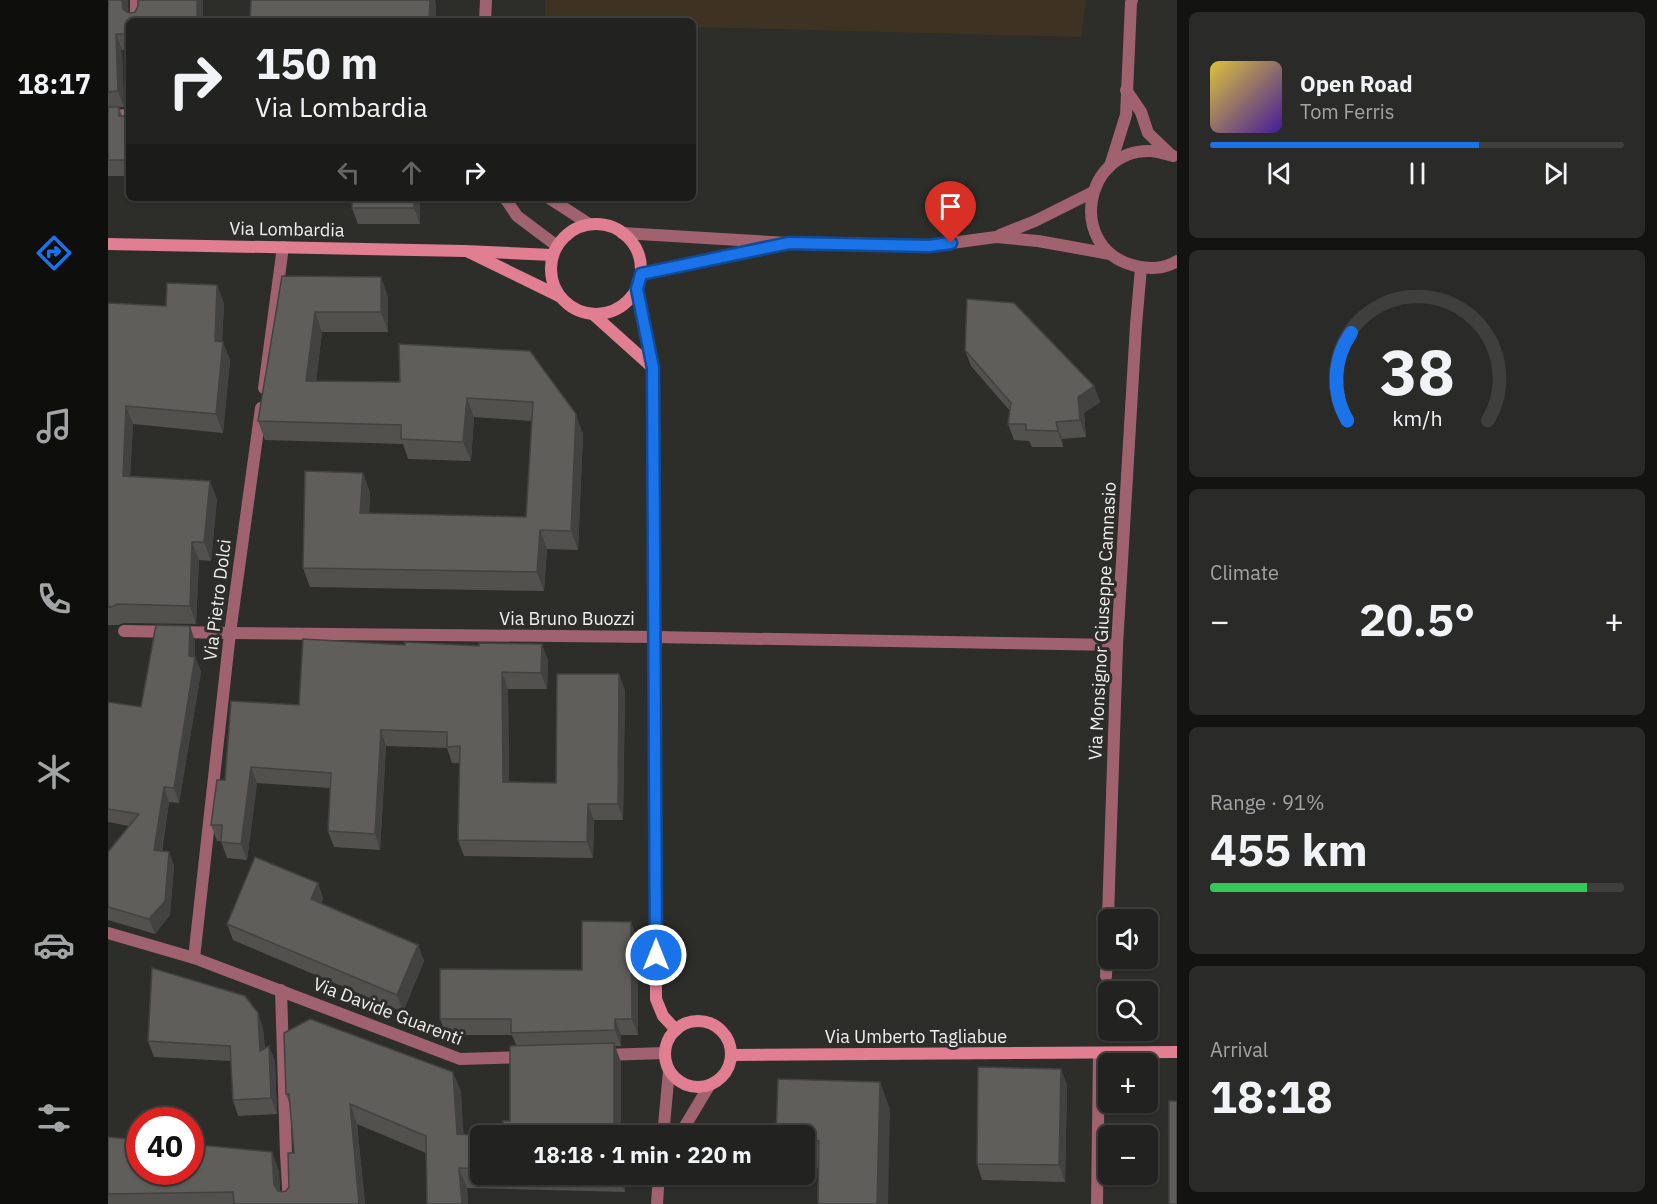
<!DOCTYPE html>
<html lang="en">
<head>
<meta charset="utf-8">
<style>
  body { margin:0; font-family:"IBM Plex Sans",sans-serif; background:#2a2a29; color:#f1f3f6; height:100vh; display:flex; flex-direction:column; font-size:22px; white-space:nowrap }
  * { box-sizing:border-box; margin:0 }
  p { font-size:20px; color:#a2a4a5 }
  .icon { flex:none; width:33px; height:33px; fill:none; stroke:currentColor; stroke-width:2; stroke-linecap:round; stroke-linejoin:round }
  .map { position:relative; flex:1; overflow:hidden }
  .side { display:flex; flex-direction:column; gap:12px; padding:12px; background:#131312; width:480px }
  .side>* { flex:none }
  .guide { position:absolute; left:18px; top:18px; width:570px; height:183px; border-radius:9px; box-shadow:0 2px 4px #0004,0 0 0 2px #3f3f3e; background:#222220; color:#f1f3f6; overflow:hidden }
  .tools { position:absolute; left:990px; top:909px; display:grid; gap:12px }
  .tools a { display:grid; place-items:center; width:60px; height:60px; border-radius:9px; background:#222220; box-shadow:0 2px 4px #0004,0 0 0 2px #3f3f3e; font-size:30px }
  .speed { position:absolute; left:18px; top:1107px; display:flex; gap:12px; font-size:30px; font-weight:700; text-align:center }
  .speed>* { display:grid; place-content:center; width:78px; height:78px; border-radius:50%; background:#222220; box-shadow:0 2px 4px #0004,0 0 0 2px #3f3f3e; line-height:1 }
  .speed .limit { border:9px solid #d22; background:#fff; color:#111 }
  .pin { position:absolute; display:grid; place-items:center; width:51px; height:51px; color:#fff; margin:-62px -26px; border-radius:50% 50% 50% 0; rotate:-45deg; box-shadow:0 0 6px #0007 }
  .pin .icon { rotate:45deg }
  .me { position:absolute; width:66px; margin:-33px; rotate:0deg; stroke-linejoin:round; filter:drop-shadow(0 0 4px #0008) }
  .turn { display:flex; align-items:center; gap:21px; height:126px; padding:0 30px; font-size:27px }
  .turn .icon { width:78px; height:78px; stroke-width:2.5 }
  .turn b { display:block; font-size:42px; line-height:51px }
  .lanes { display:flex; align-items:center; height:57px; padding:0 30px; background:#0003; justify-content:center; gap:30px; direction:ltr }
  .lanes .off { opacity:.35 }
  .big { font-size:45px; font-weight:800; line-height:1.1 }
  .side .widget { flex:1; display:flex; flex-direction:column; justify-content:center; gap:9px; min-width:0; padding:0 21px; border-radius:9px; background:#2a2a29 }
  .side .dial { align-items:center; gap:0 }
  .dial svg { height:156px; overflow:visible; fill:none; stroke:#3f3f3e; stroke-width:7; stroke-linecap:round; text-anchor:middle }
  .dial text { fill:#f1f3f6; stroke:none }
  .song { display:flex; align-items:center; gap:18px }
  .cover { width:72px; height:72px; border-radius:9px; background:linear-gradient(135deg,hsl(50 70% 55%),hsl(260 70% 35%)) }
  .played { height:6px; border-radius:3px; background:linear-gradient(90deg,#1a73e8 65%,#3f3f3e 65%) }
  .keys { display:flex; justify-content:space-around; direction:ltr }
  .heat { display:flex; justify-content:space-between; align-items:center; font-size:33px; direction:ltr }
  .charge { height:9px; border-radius:4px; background:linear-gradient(90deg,#34c759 91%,#3f3f3e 0) }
  .trip { position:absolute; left:362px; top:1125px; width:345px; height:60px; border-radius:9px; background:#222220; box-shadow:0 2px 4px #0004,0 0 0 2px #3f3f3e; font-weight:800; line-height:60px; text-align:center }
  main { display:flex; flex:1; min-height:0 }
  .menu { display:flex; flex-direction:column; width:108px; justify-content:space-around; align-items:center; background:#0e0e0d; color:#a2a4a5 }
  .menu .icon { width:42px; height:42px }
  .menu .on { color:#1a73e8 }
  .menu b { font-size:27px; color:#f1f3f6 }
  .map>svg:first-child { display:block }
  .industrial { fill:#3e3223 }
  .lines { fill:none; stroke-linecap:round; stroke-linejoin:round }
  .street { stroke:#a0626e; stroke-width:12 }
  .secondary { stroke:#e17e92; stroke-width:12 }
  .wall { fill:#52514e }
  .shaded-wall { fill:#424240 }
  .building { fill:#5f5e5b; stroke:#424240; stroke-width:1.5 }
  .route-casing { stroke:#114b97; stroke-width:15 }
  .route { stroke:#1a73e8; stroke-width:10 }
  .labels { text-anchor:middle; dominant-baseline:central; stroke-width:6; stroke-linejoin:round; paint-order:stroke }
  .street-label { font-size:18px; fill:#f1f0ef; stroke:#2d2d2a }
</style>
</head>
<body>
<main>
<nav class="menu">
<b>18:17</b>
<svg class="icon on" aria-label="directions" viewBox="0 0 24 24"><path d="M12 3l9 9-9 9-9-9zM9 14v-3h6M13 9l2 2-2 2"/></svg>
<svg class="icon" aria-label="music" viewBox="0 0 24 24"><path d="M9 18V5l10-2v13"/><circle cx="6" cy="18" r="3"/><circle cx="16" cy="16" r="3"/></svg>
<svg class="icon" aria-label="phone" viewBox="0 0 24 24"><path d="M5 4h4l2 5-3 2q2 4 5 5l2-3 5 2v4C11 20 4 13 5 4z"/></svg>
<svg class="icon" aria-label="climate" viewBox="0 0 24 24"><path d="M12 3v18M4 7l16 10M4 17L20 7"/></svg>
<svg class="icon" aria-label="car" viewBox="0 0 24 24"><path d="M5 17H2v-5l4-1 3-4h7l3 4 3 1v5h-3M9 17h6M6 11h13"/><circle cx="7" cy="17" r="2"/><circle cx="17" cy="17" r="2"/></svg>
<svg class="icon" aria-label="filters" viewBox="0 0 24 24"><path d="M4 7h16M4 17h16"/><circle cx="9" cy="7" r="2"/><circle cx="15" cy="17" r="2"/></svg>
</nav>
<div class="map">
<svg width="1069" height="1204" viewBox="0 0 1069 1204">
  <rect width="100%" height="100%" fill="#2d2d2a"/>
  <!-- industrial -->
  <path class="industrial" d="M437 0H978L973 37 585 27V21H437Z"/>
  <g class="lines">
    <!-- street -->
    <g class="street">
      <path d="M28 0V21"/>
      <path d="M377 21 378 0"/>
      <path d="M1018 90 1033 112 1040 133 1063 155"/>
      <path d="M0 116 21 115"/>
      <path d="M1065 156C1057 154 1049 151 1042 151 975 150 960 247 1024 265 1039 270 1056 269 1069 261"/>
      <path d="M1002 166 1018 115 1023 3 1024 0"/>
      <path d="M397 198 409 216 449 246"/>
      <path d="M441 198 481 224"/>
      <path d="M514 233 680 243 821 246 888 237 930 241 1002 254"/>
      <path d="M892 235 927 221 985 192"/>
      <path d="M533 274 665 246"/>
      <path d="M156 388 175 247"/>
      <path d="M16 631 122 633 546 637 1009 645"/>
      <path d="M0 933 86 958 352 1059 418 1057"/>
      <path d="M86 958 122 633 153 408"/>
      <path d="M998 976 1009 645 1028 325 1033 268"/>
      <path d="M173 990 178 1154 181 1204"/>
      <path d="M495 1055 557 1053"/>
      <path d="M555 1136 561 1071"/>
      <path d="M571 1136 601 1086"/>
      <path d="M549 1204 551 1174"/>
      <path d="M989 1204 991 1053"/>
    </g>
    <!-- secondary -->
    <g class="secondary">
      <circle cx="488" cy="269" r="45"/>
      <path d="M0 244 357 251 444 255"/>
      <path d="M361 252 451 296"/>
      <path d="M529 289 545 368 548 999 555 1016 568 1030"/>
      <path d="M486 315 545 368"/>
      <circle cx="590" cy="1054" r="33"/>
      <path d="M624 1055 1069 1052"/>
    </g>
  </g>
  <!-- wall -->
  <g class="wall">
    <path d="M0 0H20V13H23L27 12 30 6V0H95V21H21V50H14L16 107H11L14 116H21V176H0Z"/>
    <path d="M244 198H312V224H250L244 208Z"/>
    <path d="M174 276 280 296V332H214L208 381 292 382 422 351 475 434 470 550 439 549 436 591 202 587 195 568 255 473 262 493 261 514 418 517 424 421 366 417 363 461 300 459 295 444 157 440 150 421Z"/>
    <path d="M109 285 116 304 114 342 122 360 115 433 25 424 22 477 109 499 103 561 91 560 88 624 16 623 10 625H0V303L58 306Z"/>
    <path d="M857 350 986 386 992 402 976 413 978 437 954 439 955 447H924L921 441 906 440 900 424 902 411 863 366Z"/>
    <path d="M87 641V657L93 672 71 803 61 802 54 851 61 852 66 866 62 915 47 934 0 920V852L21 826 0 822V702L33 707Z"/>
    <path d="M440 660 439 689H400L401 782 448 783 517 690 515 820H486L485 858 356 856 350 840 352 763H344L339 748 278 746 272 850 226 847 220 831 222 788 149 783 139 860 119 858 113 841H109L103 825 117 780 191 705Z"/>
    <path d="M210 883 215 899 213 904 310 945 316 961 295 1012 125 940 119 924Z"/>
    <path d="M523 922 529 938 530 1035H513V1046H507L513 1063V1131L515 1136H395L402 1121 408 1045 404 1035H338L332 1019 474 970Z"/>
    <path d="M150 1013 155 1029 157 1048 161 1046 167 1062 169 1114 130 1116 125 1100 123 1061 46 1057 40 1041Z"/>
    <path d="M345 1072 353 1092 355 1134 372 1136V1174H517V1192L359 1188 360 1204H319L318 1153 249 1124 257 1204H0V1137L164 1152 171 1172 172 1192H174L178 1191 181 1187 186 1153 182 1105 178 1094Z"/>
    <path d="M772 1082 782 1110 710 1168H696V1136Z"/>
    <path d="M959 1085 957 1182 874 1180 869 1164Z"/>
  </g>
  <!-- shaded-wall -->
  <g class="shaded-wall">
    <path d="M14 0H20L21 25 15 9Z"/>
    <rect x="89" y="0" width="6" height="21"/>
    <path d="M322 0H327L328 5V21H321Z"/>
    <path d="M8 34 14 50 16 107 10 91Z"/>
    <path d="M306 198H312V224L306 208Z"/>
    <path d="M273 277 280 296V332L273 312Z"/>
    <path d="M109 285 116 304 113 360 107 341Z"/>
    <path d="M207 312 214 332 206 400 198 381Z"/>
    <path d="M115 342 122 360 115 433 108 414Z"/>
    <path d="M986 386 992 402 976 413 978 437 972 420 970 397Z"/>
    <path d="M359 398 366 417 363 461 355 442Z"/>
    <path d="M18 406 25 424 21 495 15 476Z"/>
    <path d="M468 414 475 434 470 550 463 531Z"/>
    <path d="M948 422 954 439 955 447 950 431Z"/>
    <path d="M255 473 262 493 260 533 252 513Z"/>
    <path d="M102 481 109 499 103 561 96 542Z"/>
    <path d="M432 530 439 549 436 591 429 572Z"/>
    <path d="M84 542 91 560 88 624 82 606Z"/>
    <path d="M82 626 87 641V662V657L93 672 71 803 66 788 81 656Z"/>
    <path d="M434 644 440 660 439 689 433 673Z"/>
    <path d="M394 672 400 689 401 798 395 782Z"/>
    <path d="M511 674 517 690 515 820 510 804Z"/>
    <path d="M273 730 278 746 272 850 267 834Z"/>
    <path d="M143 767 149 783 139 860 133 844Z"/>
    <path d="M56 787 61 802 51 864 46 850Z"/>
    <path d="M480 804 486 820 485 858 479 842Z"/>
    <path d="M61 852 66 866 62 915 47 934 41 919Z"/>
    <path d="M210 883 215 899 208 916 203 899Z"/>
    <path d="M523 922 529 938 530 1035 524 1019Z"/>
    <path d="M310 945 316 961 295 1012 289 995Z"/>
    <path d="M150 1013 155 1029 158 1067 152 1051Z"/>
    <path d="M507 1019 513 1035V1046L507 1030Z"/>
    <path d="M506 1043 513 1063V1131L515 1136H510L506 1123Z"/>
    <path d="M161 1046 167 1062 169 1114 163 1098Z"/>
    <path d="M953 1069 959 1085 957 1182 951 1165Z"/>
    <path d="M345 1072 353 1092 357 1154 349 1134Z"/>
    <path d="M772 1082 782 1110 780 1204H769Z"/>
    <path d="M242 1104 249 1124 257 1204H251Z"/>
    <path d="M164 1152 171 1172 173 1204 166 1185Z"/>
    <path d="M351 1168 359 1188 360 1204H354Z"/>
    <path d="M510 1174H517V1192Z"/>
  </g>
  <!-- building -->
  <g class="building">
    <path d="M0 0H14L15 9 19 12 23 13 27 12 30 6V0H89V21H21V34H8L10 91 0 92Z"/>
    <path d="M143 0H322L321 21H142Z"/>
    <path d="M0 107H11V116H21V160H0Z"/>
    <rect x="244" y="198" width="62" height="10"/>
    <path d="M174 276 273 277V312H207L198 381 292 382 291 344 422 351 468 414 463 531 432 530 429 572 195 568 197 471 255 473 252 513 418 517 425 402 359 398 355 442 293 439V425L150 421Z"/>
    <path d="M59 283 109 285 107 341 115 342 108 414 18 406 15 476 102 481 96 542H84L82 606 9 604 4 607H0V303L58 306Z"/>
    <path d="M859 299 906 303 986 386 970 397 972 420 948 422 950 431 918 430V424H900L903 403 857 350Z"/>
    <path d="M48 625 82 626 81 656 87 657 66 788 56 787 46 850 61 852 57 901 41 919 0 907V852L31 814 0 809V702L33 707Z"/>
    <path d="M195 639 297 645V642L371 646V643L434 644 433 673 394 672 395 782 448 783 449 674H511L510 804H480L479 842 350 840 352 746 339 747V732L273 730 267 834 220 831 223 773 143 767 133 844 113 842 114 825H103L109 780H117L123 701 191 705Z"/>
    <path d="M147 857 210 883 203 899 310 945 289 995 119 924Z"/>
    <path d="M474 921 523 922 524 1019H507V1030L403 1033V1019H332V969L474 970Z"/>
    <path d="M44 968 137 996 150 1013 152 1051 161 1046 163 1098 125 1100 122 1046 40 1041Z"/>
    <path d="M202 1019 345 1072 349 1134 380 1136H372V1169L351 1168 354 1204H319L318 1136 242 1104 251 1204H126L125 1192 0 1194V1137L32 1140V1172H82V1144L164 1152 166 1185 170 1191 174 1192 178 1191 181 1187 180 1153H186L181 1094H178L176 1033Z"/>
    <path d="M506 1043V1123H511L510 1136H395V1121H402V1046Z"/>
    <path d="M870 1067 953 1069 951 1165 869 1164Z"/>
    <path d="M670 1079 772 1082 769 1204H710L711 1141 696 1140V1136H668Z"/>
    <rect x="1061" y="1101" width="8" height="103"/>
  </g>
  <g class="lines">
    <!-- route casing -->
    <g class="route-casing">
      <path id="route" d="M548 955 545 368 529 289 533 274 681 243 821 246 843 243"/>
    </g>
    <!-- route -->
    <use href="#route" class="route"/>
  </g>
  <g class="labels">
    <!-- street labels -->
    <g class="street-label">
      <text transform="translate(179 229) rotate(1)">Via Lombardia</text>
      <text transform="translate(109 600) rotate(-83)">Via Pietro Dolci</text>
      <text x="459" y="618">Via Bruno Buozzi</text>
      <text transform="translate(994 621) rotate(-87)">Via Monsignor Giuseppe Camnasio</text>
      <text transform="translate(280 1011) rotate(21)">Via Davide Guarenti</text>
      <text x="808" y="1036">Via Umberto Tagliabue</text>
    </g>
  </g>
</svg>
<div class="tools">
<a><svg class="icon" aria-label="sound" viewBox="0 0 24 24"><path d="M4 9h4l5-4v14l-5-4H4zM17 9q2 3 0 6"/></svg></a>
<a><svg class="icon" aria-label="search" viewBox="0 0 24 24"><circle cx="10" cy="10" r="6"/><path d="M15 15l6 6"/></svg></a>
<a>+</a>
<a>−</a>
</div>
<div class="speed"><div class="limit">40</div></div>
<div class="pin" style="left:843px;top:243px;background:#d93025"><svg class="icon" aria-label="arrive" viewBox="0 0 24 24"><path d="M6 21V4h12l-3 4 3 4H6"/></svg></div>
<svg class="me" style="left:548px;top:955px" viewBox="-20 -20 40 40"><circle r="17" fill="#1a73e8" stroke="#fff" stroke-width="3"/><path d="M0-11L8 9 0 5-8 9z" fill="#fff"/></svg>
<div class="trip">18:18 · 1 min · 220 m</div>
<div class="guide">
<div class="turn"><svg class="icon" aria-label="right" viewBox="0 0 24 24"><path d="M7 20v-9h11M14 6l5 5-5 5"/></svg><div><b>150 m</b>Via Lombardia</div></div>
<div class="lanes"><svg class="icon off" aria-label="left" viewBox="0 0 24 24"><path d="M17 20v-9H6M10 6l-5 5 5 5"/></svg><svg class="icon off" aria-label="ahead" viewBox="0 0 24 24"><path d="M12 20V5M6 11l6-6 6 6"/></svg><svg class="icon" aria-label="right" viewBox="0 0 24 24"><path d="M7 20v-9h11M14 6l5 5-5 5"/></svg></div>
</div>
</div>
<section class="side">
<div class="widget">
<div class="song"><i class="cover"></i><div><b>Open Road</b><p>Tom Ferris</p></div></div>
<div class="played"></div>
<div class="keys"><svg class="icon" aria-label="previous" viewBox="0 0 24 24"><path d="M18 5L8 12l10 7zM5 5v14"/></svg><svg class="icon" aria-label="pause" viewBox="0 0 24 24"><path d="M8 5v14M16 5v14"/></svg><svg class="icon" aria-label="next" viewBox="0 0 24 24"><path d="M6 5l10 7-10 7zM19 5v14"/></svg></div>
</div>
<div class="widget dial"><svg viewBox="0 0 100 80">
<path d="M14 69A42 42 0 1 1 86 69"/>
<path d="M14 69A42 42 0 0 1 16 24" stroke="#1a73e8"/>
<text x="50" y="56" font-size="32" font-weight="700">38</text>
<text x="50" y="72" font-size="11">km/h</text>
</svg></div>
<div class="widget"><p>Climate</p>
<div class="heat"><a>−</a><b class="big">20.5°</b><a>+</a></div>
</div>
<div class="widget"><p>Range · 91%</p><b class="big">455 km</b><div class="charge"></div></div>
<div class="widget"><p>Arrival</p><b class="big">18:18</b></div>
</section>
</main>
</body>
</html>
